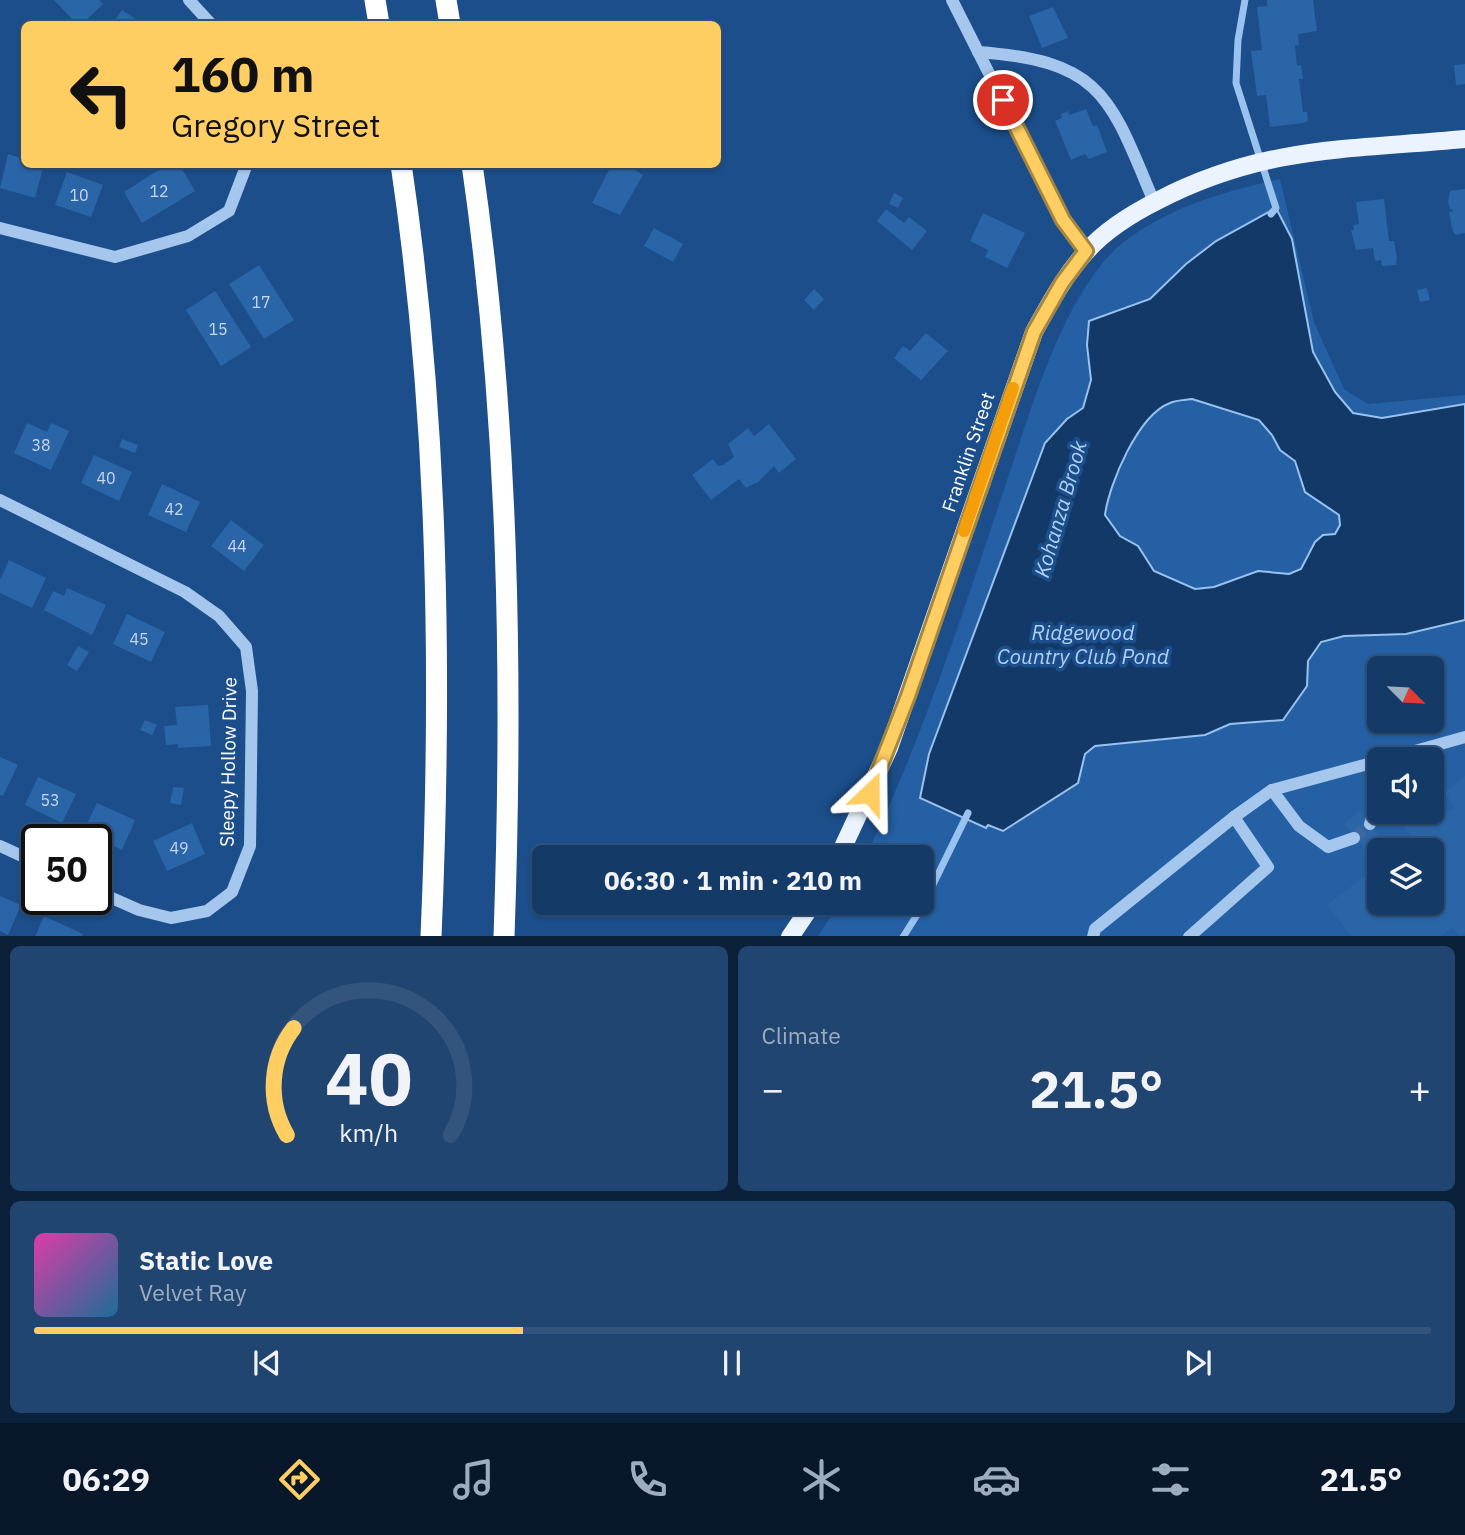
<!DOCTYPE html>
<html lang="en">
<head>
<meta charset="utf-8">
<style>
  body { margin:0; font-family:"IBM Plex Sans",sans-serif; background:#214571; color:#f1f3f6; height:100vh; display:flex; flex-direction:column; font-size:26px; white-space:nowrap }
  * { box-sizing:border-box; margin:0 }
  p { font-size:23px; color:#9dadc0 }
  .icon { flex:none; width:38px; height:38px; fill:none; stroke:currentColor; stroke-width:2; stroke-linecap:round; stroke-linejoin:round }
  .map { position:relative; height:936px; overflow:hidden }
  .details { display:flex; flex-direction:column; gap:10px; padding:10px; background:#0b2039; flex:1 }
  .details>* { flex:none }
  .guide { position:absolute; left:21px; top:21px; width:700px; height:147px; border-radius:10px; box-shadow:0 2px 5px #0004,0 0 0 2px #33547c; background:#fece62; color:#111; overflow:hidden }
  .needle { width:46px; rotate:114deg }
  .tools { position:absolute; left:1367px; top:656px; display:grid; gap:14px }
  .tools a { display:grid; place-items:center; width:77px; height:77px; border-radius:10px; background:#143a68; box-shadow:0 2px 5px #0004,0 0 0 2px #33547c; font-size:35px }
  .speed { position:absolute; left:21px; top:824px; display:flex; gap:14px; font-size:35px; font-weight:700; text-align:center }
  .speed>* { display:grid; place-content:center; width:91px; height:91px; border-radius:50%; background:#143a68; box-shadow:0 2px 5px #0004,0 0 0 2px #33547c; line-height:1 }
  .speed .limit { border:4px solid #111; border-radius:10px; background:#fff; color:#111 }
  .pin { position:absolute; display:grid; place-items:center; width:60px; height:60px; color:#fff; margin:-30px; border:4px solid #fff; border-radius:50%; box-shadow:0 2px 7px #0007 }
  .me { position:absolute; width:77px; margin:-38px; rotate:23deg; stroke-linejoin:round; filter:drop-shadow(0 0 5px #0008) }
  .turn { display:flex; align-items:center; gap:24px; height:147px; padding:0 35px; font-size:32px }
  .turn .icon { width:91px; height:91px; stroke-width:2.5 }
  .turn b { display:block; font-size:49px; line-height:60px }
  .big { font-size:52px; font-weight:700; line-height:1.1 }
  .details .widget { flex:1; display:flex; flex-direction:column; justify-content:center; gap:10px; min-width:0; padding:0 24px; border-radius:10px; background:#214571 }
  .details .dial { align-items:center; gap:0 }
  .dial svg { height:182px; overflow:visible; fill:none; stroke:#33547c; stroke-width:7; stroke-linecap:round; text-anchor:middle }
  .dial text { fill:#f1f3f6; stroke:none }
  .song { display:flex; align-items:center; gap:21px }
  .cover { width:84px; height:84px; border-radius:10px; background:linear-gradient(135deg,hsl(320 70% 55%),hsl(200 70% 35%)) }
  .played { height:7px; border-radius:4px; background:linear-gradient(90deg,#fece62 35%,#33547c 35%) }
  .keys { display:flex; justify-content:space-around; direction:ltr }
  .heat { display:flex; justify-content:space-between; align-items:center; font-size:38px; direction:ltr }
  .details .tiles { flex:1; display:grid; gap:10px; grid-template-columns:1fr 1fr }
  .widget:last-child { grid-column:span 2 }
  .trip { position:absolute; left:532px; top:845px; width:402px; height:70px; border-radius:10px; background:#143a68; box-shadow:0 2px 5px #0004,0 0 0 2px #33547c; font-weight:700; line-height:70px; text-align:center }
  .tab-bar { display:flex; height:112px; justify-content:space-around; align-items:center; background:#08172a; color:#9dadc0 }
  .tab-bar .icon { width:49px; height:49px }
  .tab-bar .active { color:#fece62 }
  .tab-bar b { font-size:32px; color:#f1f3f6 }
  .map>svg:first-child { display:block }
  .green { fill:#2460a3; fill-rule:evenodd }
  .water { fill:#123968; stroke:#99c2ef; stroke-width:2; fill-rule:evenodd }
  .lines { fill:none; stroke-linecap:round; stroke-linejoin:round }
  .stream { stroke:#99c2ef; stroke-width:7 }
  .building { fill:#2a65a8 }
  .minor-tunnel { stroke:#3d699c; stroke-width:12; stroke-dasharray:12 6; stroke-linecap:butt }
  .minor { stroke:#a6c7ed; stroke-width:12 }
  .major { stroke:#ebf3ff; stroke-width:18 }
  .highway { stroke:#fff; stroke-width:21 }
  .route-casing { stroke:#a58640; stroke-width:18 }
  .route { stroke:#fece62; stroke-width:12 }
  .slow { stroke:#f59e0b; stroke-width:12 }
  .labels { text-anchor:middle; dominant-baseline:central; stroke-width:7; stroke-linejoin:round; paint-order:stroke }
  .number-label { font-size:16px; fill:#cad8e9 }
  .street-label { font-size:19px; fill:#fff; stroke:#1b4e8a }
  .water-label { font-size:21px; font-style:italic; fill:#b1d1f4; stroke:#1b4e8a }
</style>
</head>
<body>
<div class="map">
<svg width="1465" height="937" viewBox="0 0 1465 937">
  <rect width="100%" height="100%" fill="#1b4e8a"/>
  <!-- green -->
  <path class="green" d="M1280 179 1314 322 1344 389 1368 404 1465 395V936L817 937 840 903H922V858L865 857C898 791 924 722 949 652 970 592 990 531 1010 471 1033 403 1067 286 1124 242 1169 207 1226 191 1280 179ZM1379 668H1432V721H1379ZM1379 760H1432V812H1379ZM1379 850H1432V903H1379Z"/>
  <!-- water -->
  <path class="water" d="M1276 208 1292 239 1313 352 1335 392 1353 413 1382 418 1465 404V620L1406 634 1344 636 1321 642 1308 661 1307 686 1283 720 1230 724 1205 735 1095 746 1085 754 1078 783 1003 831 988 825 986 828 920 798 929 754 1045 443 1067 419 1083 408 1091 380 1087 345 1089 321 1150 299 1186 264 1216 241ZM1192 399 1259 420 1272 435 1280 450 1295 461 1305 492 1339 515 1340 525 1335 534 1323 535 1315 542 1301 569 1289 574 1258 571 1214 587 1195 589 1154 571 1138 546 1120 536 1105 515C1109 484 1138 415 1170 403 1176 400 1185 400 1192 399Z"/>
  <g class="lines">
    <!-- stream -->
    <g class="stream">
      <path d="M1245 0 1238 40 1236 83 1276 208 1271 214"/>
      <path d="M903 937 922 907 968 813"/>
    </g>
  </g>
  <!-- building -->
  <g class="building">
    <path d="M54 0H99L103 4 82 24H77Z"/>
    <path d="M1267 0H1313L1317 31 1298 34 1299 45 1295 46 1297 66 1301 65 1303 79H1299L1303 112H1307L1308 121 1304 123 1270 127 1266 95 1257 96 1251 51 1262 50 1257 7 1267 6Z"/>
    <path d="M1053 7 1068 38 1042 48 1029 16Z"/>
    <path d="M122 10 143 24H112Z"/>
    <path d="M1465 64V84L1456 85 1454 65Z"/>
    <path d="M1086 109 1093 126 1097 125 1107 152 1089 159 1085 154 1071 160 1055 121 1062 118 1061 114 1068 111 1069 115Z"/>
    <path d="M8 154 24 159V164H44L35 198 0 188Z"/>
    <path d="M168 164H179L195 191 142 223 124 192Z"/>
    <path d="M612 164H625L643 175 620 215 592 203Z"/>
    <path d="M67 172 103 185 91 217 55 205Z"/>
    <path d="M1465 189V233L1456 235 1453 232 1449 212 1454 211 1450 209 1448 202 1450 191Z"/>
    <path d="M894 193 903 198 898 208 889 204Z"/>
    <path d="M1384 199 1389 241H1394L1397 258 1396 265 1382 266 1381 260 1375 261 1373 248 1356 250 1351 230H1354L1353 225 1359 224 1356 202Z"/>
    <path d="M886 209 904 223 909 217 927 231 912 250 877 221Z"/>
    <path d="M983 213 1025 233 1007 268 985 257 988 250 970 241Z"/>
    <path d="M654 228 683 244 673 262 644 246Z"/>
    <path d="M259 265 294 320 264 339 229 284Z"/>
    <path d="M1427 288 1430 300 1420 302 1417 290Z"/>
    <path d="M814 289 824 299 814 310 804 300Z"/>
    <path d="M215 291 251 347 221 366 186 310Z"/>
    <path d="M926 333 948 351 921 380 894 358 903 346 910 351Z"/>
    <path d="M27 423 47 432 51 423 69 431 51 470 14 453Z"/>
    <path d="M769 424 796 459 779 473 774 466 758 482 746 488 739 479 711 500 692 475 713 459 718 466 723 465 734 457 728 444 748 428 754 436Z"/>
    <path d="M122 439 138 445 135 453 119 447Z"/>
    <path d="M94 455 132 472 119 501 81 483Z"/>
    <path d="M162 484 200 502 186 532 148 515Z"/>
    <path d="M231 520 264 545 244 571 211 546Z"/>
    <path d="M9 560 46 578 32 608 0 593V580Z"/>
    <path d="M67 588 106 605 92 635 44 610 53 591 64 596Z"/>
    <path d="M127 614 165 632 151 662 113 644Z"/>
    <path d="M78 646 89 652 77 671 67 665Z"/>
    <path d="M208 705 211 746 178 748V744L166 745 164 726 177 725 175 707Z"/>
    <path d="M145 720 157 725 152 735 140 730Z"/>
    <path d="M0 757 18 765 3 796 0 795Z"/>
    <path d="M1465 776V933L1460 936 1452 927 1440 937H1352L1327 905 1379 865 1344 824 1360 811 1390 850H1379V903H1432V850H1396L1413 837 1403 826 1410 820 1411 816 1416 812H1432V805L1441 817 1455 807 1444 793Z"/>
    <path d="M38 777 76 794 62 823 25 805Z"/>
    <path d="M173 787 184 788 181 805 170 803Z"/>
    <path d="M97 803 135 820 122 850 83 832Z"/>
    <path d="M192 823 205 854 167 871 153 841Z"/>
    <path d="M0 896 21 905 8 935 0 931Z"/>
    <path d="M44 916 83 934 82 937H35Z"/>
  </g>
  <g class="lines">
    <!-- minor-tunnel -->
    <path class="minor-tunnel" d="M1354 838 1370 824"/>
    <!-- minor -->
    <g class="minor">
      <path d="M189 0 211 24"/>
      <path d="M952 0 1063 220 1086 251"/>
      <path d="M978 52C1103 61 1110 97 1154 202"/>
      <path d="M0 228 115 257 188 236 229 211 247 164"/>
      <path d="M0 500 185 592 219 616 246 647 252 691 250 846 232 892 207 911 171 918 139 910 96 891"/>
      <path d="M1383 760 1465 737"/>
      <path d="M1272 790 1299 826 1328 847 1354 838"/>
      <path d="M1234 817 1272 790 1379 761"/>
      <path d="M1370 824 1379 796"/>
      <path d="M0 846 37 863"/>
      <path d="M1093 937 1095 929 1234 817 1268 867 1189 937"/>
    </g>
    <!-- major -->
    <g class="major">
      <path d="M838 858 889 748 1034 332C1049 305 1064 276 1086 252 1106 229 1133 213 1159 200 1265 145 1351 150 1465 139"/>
      <path d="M790 937 813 903"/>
    </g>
    <!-- highway -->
    <g class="highway">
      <path d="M375 0 379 24"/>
      <path d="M446 0 450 24"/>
      <path d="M401 164C439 419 442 680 431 937"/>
      <path d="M472 164C509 419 513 679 504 937"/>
    </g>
  </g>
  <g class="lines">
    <!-- route casing -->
    <g class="route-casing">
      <path id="route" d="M870 793 908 696 1034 332 1062 283 1086 251 1063 220 1003 100"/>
    </g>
    <!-- route -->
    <use href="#route" class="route"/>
    <!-- slow -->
    <path class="slow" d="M964 531 1013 388"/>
  </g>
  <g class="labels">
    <!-- number labels -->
    <g class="number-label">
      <text x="159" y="191">12</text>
      <text x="79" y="195">10</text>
      <text x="261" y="302">17</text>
      <text x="218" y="329">15</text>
      <text x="41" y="445">38</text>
      <text x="106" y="478">40</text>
      <text x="174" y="509">42</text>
      <text x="237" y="546">44</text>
      <text x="139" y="639">45</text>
      <text x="50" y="800">53</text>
      <text x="179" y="848">49</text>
    </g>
    <!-- street labels -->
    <g class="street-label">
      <text transform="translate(968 452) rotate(-71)">Franklin Street</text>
      <text transform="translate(228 762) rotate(-89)">Sleepy Hollow Drive</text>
    </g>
    <!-- water labels -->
    <g class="water-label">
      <text transform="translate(1060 509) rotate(-74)">Kohanza Brook</text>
      <text x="1083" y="632">Ridgewood<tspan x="1083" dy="24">Country Club Pond</tspan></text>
    </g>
  </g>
</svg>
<div class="tools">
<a><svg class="needle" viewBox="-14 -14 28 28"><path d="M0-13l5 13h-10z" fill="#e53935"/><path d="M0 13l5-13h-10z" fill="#9dadc0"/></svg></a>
<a><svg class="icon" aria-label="sound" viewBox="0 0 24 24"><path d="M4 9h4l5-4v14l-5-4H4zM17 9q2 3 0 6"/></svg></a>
<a><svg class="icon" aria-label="layers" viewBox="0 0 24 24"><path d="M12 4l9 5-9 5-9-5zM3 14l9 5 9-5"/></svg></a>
</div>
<div class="speed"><div class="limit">50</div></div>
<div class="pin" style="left:1003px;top:100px;background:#d93025"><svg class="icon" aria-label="arrive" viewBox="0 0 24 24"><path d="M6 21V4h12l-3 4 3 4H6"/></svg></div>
<svg class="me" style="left:870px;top:793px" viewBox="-20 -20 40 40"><path d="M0-17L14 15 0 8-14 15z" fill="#fece62" stroke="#fff" stroke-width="4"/></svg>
<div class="trip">06:30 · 1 min · 210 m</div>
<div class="guide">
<div class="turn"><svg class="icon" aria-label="left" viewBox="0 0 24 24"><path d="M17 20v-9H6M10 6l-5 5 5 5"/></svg><div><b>160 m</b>Gregory Street</div></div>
</div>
</div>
<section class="details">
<div class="tiles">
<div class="widget dial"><svg viewBox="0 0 100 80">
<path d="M14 69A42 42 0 1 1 86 69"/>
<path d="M14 69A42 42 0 0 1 17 22" stroke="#fece62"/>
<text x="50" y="56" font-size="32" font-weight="700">40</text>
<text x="50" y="72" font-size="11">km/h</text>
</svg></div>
<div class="widget"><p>Climate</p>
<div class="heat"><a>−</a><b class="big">21.5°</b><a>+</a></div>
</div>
<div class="widget">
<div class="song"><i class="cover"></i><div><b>Static Love</b><p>Velvet Ray</p></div></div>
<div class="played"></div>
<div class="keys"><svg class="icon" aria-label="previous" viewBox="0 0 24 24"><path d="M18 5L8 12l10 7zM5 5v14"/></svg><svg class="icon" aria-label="pause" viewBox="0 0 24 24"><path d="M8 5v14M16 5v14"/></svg><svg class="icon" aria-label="next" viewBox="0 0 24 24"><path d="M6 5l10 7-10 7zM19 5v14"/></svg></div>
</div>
</div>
</section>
<nav class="tab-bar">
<b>06:29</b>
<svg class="icon active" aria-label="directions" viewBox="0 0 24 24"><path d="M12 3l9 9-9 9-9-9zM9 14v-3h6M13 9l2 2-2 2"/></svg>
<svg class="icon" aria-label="music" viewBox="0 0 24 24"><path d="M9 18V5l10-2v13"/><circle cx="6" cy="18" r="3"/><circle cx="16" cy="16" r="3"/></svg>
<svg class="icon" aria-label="phone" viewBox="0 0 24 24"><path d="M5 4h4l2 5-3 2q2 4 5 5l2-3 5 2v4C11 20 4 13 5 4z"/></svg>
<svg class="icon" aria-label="climate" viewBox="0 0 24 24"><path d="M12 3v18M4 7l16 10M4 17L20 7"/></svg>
<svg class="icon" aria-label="car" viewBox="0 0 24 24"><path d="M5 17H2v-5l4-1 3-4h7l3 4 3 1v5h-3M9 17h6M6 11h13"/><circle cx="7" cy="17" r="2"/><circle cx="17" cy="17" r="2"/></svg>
<svg class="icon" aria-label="filters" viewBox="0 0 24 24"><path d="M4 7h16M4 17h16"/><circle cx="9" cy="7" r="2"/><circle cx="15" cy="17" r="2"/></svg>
<b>21.5°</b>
</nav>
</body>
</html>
